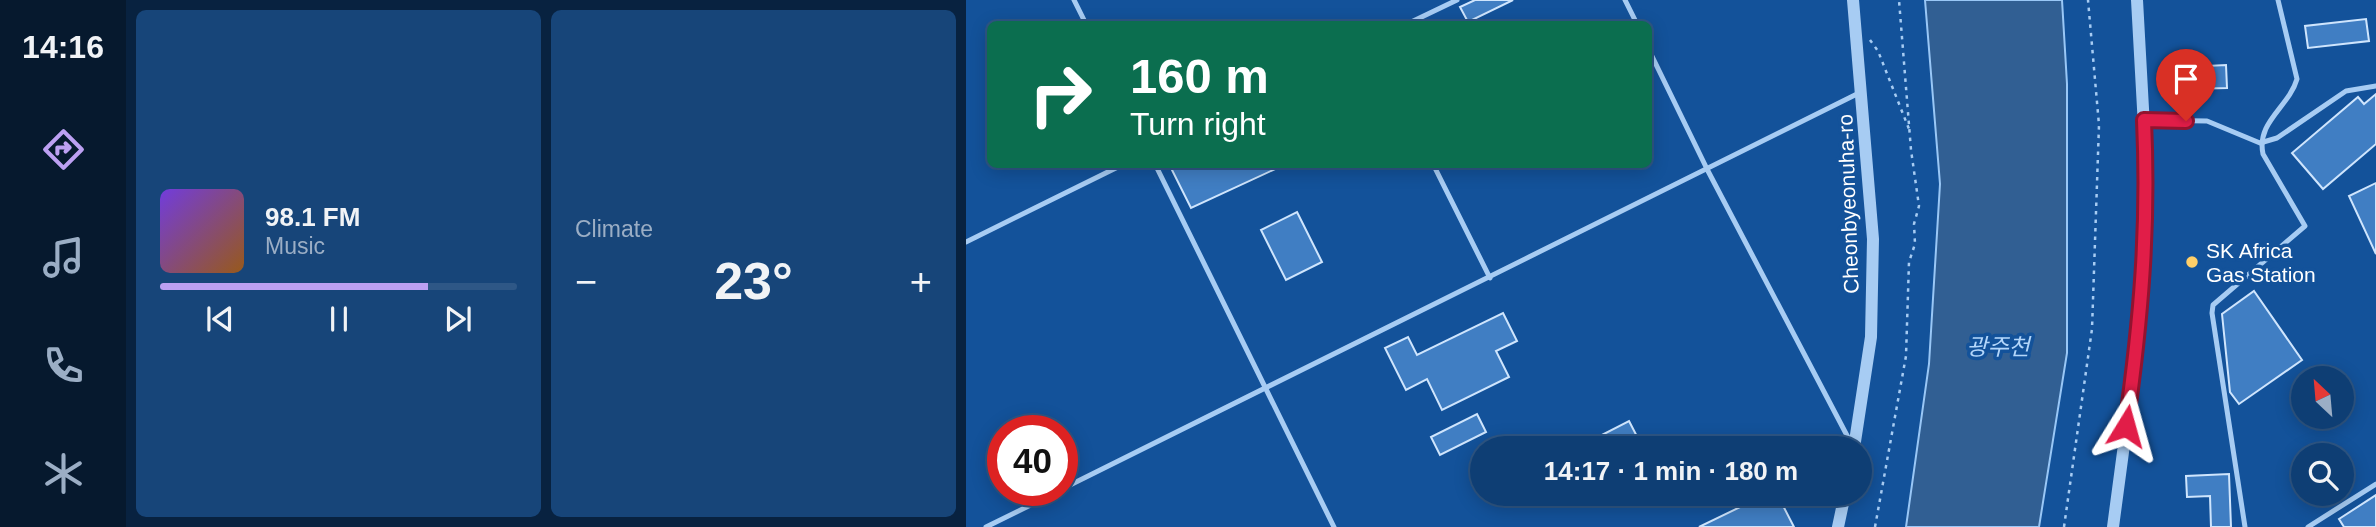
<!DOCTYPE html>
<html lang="en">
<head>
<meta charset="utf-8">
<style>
  body { margin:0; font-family:Arial,"Noto Sans KR",sans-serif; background:#174579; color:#f1f3f6; height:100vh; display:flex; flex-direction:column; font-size:26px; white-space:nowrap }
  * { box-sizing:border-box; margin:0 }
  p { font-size:23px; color:#9baec5 }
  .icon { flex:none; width:38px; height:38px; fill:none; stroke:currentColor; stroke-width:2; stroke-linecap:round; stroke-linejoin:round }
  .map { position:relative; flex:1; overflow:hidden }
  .drawer { display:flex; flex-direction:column; gap:10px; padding:10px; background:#082240; width:840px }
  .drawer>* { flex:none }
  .banner { position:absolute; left:21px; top:21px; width:665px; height:147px; border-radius:10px; box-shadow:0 4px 18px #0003,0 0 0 2px #2e5786; background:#0b6e4f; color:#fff; overflow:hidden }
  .needle { width:46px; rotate:334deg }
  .tools { position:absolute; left:1325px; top:366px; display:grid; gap:14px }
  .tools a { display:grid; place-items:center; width:63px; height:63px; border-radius:50%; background:#0e3e74; box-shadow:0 4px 18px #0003,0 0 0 2px #2e5786; font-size:35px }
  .speed { position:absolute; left:21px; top:415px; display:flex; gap:14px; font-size:35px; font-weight:700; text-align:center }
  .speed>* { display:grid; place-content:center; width:91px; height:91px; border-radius:50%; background:#0e3e74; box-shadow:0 4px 18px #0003,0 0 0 2px #2e5786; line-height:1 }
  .speed .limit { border:10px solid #d22; background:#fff; color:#111 }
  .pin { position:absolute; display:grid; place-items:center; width:60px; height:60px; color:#fff; margin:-72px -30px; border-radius:50% 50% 50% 0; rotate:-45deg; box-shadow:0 0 7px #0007 }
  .pin .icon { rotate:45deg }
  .me { position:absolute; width:77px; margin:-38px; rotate:8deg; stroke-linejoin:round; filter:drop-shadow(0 0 5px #0008) }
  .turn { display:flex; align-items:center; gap:24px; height:147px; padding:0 28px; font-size:32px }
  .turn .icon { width:91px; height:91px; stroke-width:2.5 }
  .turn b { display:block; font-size:49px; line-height:60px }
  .big { font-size:52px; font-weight:800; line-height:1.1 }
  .drawer .tile { flex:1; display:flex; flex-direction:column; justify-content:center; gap:10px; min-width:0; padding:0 24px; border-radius:10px; background:#174579 }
  .song { display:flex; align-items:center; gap:21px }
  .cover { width:84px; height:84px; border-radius:10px; background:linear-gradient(135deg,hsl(260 70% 55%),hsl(30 70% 35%)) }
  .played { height:7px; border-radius:4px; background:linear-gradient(90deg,#bca0f2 75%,#2e5786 75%) }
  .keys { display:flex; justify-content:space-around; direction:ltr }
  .heat { display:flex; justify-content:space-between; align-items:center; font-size:38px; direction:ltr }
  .drawer .tiles { flex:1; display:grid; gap:10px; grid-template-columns:repeat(2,1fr) }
  .trip { position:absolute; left:504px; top:436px; width:402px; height:70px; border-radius:35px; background:#0e3e74; box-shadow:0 4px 18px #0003,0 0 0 2px #2e5786; font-weight:800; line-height:70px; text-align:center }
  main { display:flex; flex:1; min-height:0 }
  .dock { display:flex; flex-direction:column; width:126px; justify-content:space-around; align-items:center; background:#06192e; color:#9baec5 }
  .dock .icon { width:49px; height:49px }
  .dock .current { color:#bca0f2 }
  .dock b { font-size:32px; color:#f1f3f6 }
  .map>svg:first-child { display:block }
  .water { fill:#315f93; stroke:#99c7f6; stroke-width:2 }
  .building { fill:#407ec3; stroke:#cfe5fd; stroke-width:2 }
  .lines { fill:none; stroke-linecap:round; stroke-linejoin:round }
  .path { stroke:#a7ccf3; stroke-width:2.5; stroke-dasharray:3.5 5; stroke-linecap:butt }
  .service { stroke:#a7ccf3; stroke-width:5 }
  .tertiary { stroke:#a7ccf3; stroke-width:12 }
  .route-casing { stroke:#92132f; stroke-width:18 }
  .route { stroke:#e11d48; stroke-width:12 }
  .poi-dot { fill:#ffcf69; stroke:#13529a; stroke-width:2.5 }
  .labels { text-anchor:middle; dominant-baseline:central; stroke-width:7; stroke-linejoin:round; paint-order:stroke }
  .street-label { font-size:21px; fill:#fff; stroke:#13529a }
  .poi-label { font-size:21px; fill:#fff; stroke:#13529a; text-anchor:start }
  .water-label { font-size:23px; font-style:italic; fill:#b3d6fa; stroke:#13529a }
</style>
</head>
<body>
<main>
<nav class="dock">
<b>14:16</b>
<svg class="icon current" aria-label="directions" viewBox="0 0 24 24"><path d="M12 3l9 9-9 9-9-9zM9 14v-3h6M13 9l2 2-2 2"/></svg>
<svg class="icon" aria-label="music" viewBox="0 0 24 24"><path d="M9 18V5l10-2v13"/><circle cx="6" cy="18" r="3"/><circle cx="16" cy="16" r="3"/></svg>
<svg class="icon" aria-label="phone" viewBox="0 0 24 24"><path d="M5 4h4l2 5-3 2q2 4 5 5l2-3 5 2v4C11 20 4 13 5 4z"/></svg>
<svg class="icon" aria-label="climate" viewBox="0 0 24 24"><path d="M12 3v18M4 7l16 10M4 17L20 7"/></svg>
</nav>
<section class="drawer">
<div class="tiles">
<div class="tile">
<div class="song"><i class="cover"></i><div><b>98.1 FM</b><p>Music</p></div></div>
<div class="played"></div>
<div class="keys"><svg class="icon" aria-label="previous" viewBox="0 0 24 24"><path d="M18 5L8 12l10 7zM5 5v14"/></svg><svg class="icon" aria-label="pause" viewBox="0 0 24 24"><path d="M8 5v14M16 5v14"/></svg><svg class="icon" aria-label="next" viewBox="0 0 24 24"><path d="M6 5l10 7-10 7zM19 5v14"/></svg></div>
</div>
<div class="tile"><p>Climate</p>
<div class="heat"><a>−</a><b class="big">23°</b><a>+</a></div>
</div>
</div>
</section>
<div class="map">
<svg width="1410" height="527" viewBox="0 0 1410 527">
  <rect width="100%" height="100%" fill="#13529a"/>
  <!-- water -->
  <path class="water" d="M959 0H1096L1101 84V353L1073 527H940L963 364 974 184Z"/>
  <!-- building -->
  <g class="building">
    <path d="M509 0H547L502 22 494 7Z"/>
    <path d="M1400 19 1403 41 1342 48 1339 26Z"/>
    <path d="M1260 65 1261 88 1222 89 1221 67Z"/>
    <path d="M1410 94V144L1357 189 1326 153 1392 97 1398 104Z"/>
    <path d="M203 164H320L225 208Z"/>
    <path d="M1410 183V254L1383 196Z"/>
    <path d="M331 212 356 262 320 280 295 230Z"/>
    <path d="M1288 291 1336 360 1273 404 1264 392 1256 314Z"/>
    <path d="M537 313 551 341 530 351 543 377 476 410 461 379 440 390 419 348 442 337 451 355Z"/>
    <path d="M511 414 520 432 474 455 465 437Z"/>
    <path d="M663 421 677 448H632L628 439Z"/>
    <path d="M1263 474 1265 527H1245L1244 496 1221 497 1220 476Z"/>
    <path d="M801 494H811L828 527H733Z"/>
    <path d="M1410 495V527H1378L1373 519Z"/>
  </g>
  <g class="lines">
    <!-- path -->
    <g class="path">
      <path d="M904 40 912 51 943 129"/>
      <path d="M909 527 940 356 943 262 949 244 948 224 953 206 945 150 933 0"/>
      <path d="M1098 527 1126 329 1133 125 1122 0"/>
    </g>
    <!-- service -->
    <g class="service">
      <path d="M108 0 120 24"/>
      <path d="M659 0 671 24"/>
      <path d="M441 24 491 0"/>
      <path d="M682 48 742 171 886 445"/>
      <path d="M1178 120 1241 121 1294 143 1311 138 1380 91 1410 86"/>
      <path d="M189 164 368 527"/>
      <path d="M467 164 524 278"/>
      <path d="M0 242 158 164"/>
      <path d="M96 489 893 93"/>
      <path d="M20 527 95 490"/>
      <path d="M1279 527 1246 313 1247 305 1339 226 1297 154C1290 122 1323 107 1331 79L1312 0"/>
      <path d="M1342 527 1410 484"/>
    </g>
    <!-- tertiary -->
    <g class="tertiary">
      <path d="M887 0 907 239 905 337 888 448"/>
      <path d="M872 527 879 494"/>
      <path d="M1147 527 1174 325 1182 199 1171 0"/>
    </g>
  </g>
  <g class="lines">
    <!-- route casing -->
    <g class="route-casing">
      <path id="route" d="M1160 426C1175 320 1183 227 1178 120L1220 121"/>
    </g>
    <!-- route -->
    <use href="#route" class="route"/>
  </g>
  <!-- markers -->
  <circle class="poi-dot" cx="1226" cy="262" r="7"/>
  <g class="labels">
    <!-- street labels -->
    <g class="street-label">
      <text transform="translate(882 204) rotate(-92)">Cheonbyeonuha-ro</text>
    </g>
    <!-- poi labels -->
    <g class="poi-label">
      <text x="1240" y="250">SK Africa<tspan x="1240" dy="24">Gas Station</tspan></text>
    </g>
    <!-- water labels -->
    <g class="water-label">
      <text x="1032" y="347">광주천</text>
    </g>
  </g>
</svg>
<div class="tools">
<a><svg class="needle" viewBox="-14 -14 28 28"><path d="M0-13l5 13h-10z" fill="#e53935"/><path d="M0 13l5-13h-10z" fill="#9baec5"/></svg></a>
<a><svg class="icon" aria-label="search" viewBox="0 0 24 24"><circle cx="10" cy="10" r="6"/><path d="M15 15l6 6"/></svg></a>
</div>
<div class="speed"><div class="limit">40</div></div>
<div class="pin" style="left:1220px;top:121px;background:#d93025"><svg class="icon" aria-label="arrive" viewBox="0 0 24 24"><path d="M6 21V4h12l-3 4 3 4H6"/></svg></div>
<svg class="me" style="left:1160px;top:426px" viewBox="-20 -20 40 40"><path d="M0-17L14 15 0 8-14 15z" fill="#e11d48" stroke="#fff" stroke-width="4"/></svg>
<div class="trip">14:17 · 1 min · 180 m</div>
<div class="banner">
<div class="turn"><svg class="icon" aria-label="right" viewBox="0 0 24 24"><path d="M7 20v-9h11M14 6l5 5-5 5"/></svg><div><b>160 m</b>Turn right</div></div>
</div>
</div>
</main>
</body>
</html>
